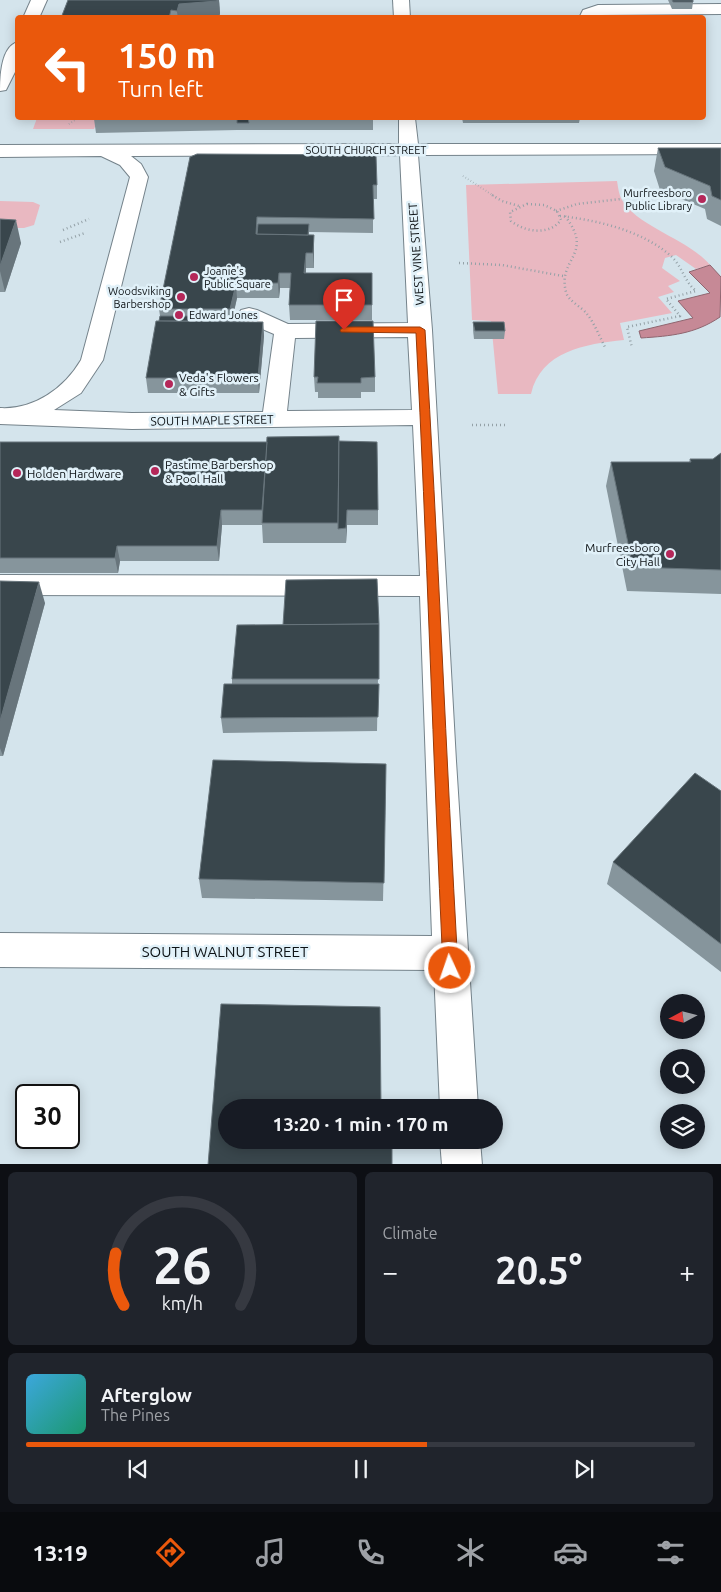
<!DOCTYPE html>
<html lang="en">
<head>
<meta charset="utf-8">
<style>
  body { margin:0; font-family:Ubuntu,sans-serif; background:#20242c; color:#f1f3f6; height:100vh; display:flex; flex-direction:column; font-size:19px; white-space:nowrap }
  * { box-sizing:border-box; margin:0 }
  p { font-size:16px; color:#9ea1a6 }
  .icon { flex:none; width:28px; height:28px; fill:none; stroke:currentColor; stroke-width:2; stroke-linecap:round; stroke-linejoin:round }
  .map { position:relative; height:1164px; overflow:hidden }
  .details { display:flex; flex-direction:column; gap:8px; padding:8px; background:#0d0f14; flex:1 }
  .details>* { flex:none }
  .guide { position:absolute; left:15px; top:15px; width:691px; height:105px; border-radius:5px; box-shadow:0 2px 12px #0003; background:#ea580c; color:#fff; overflow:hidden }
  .needle { width:32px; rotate:263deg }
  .buttons { position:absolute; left:660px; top:994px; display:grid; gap:10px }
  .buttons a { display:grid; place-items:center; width:45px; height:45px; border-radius:50%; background:#171b24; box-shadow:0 2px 12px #0003; font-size:25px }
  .speed { position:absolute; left:15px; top:1084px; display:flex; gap:10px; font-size:25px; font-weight:700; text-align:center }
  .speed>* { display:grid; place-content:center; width:65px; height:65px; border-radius:50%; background:#171b24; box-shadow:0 2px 12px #0003; line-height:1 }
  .speed .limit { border:2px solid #111; border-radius:8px; background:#fff; color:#111 }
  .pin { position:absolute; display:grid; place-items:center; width:42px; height:42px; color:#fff; margin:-51px -21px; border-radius:50% 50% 50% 0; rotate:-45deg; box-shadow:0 0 5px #0007 }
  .pin .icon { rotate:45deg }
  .me { position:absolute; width:55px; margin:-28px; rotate:357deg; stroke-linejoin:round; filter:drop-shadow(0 0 4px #0008) }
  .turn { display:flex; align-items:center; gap:18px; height:105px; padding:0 20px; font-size:22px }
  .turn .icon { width:65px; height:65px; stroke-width:2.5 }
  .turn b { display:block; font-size:35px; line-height:42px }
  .big { font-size:38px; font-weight:700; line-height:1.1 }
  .details .widget { flex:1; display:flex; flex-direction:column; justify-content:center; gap:8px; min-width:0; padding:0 18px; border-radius:8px; background:#20242c }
  .details .dial { align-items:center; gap:0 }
  .dial svg { height:130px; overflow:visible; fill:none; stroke:#363941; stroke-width:7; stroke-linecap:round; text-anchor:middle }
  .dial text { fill:#f1f3f6; stroke:none }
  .song { display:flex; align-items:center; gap:15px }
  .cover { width:60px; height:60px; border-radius:8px; background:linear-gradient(135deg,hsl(200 70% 55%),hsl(160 70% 35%)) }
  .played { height:5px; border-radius:2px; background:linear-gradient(90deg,#ea580c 60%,#363941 60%) }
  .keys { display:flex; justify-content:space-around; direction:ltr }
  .heat { display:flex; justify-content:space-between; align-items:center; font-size:28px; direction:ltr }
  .details .tiles { flex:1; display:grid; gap:8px; grid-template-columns:1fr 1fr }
  .widget:last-child { grid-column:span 2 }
  .trip { position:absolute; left:218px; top:1099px; width:285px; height:50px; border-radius:25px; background:#171b24; box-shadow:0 2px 12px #0003; font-weight:700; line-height:50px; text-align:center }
  .dock { display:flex; height:80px; justify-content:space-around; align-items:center; background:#090b0e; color:#9ea1a6 }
  .dock .icon { width:35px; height:35px }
  .dock .current { color:#ea580c }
  .dock b { font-size:22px; color:#f1f3f6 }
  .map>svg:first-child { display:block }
  .green { fill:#e9b8c1 }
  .water { fill:#c68996; stroke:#8f6670 }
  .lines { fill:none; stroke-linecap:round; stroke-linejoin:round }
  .minor-casing { stroke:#75838b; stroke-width:2 }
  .path-far1 { stroke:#94a1a7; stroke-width:2; stroke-dasharray:0.5 2.5; stroke-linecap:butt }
  .path { stroke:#94a1a7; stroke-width:2.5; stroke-dasharray:1 3; stroke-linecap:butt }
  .minor { fill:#fff; fill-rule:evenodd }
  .wall { fill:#86959c }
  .shaded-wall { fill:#68757c }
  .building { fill:#39464c; stroke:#68757c }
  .route { fill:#ea580c; stroke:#983908 }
  .poi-dot { fill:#b52759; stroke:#e1f1f9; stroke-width:2 }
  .labels { text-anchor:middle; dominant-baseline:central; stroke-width:5; stroke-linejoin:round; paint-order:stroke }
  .far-street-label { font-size:11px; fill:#0e1316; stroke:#e1f1f9 }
  .far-poi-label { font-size:11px; fill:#0e1316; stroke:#e1f1f9; text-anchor:end }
  .street-label { font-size:12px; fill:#0e1316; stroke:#e1f1f9 }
  .poi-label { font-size:12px; fill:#0e1316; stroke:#e1f1f9; text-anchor:start }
  .near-street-label { font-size:15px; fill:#0e1316; stroke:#e1f1f9 }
</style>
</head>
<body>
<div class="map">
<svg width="721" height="1165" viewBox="0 0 721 1165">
  <rect width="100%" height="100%" fill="#d4e4ec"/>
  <!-- green -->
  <g class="green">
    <path d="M37 118H99L94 129H33Z"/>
    <path d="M617 181C618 187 619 195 622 200 638 227 688 239 710 265L696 269 676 255 665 258 662 268 680 281 668 286 674 292 658 297 672 313 620 323 624 340C585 344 541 351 531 394H498L491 321 472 320 466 185Z"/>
    <path d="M0 201 33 202 40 205 34 225 24 228H0Z"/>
  </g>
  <!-- water -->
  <path class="water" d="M710 265 721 277 720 317C695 334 671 336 641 338L639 331 693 318 678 301 710 293 689 272Z"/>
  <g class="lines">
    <!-- minor casing -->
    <g class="minor-casing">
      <g id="minor">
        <path d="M31 0H47L39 18H23Z"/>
        <path d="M393 0H409L410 18H394Z"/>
        <path d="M721 4V14L599 15 595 18H579L583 10 598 5Z"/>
        <path d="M18 42V66L6 90 0 91C0 77 1 46 18 42Z"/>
        <path d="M399 118H415L418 144H721V154L418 155 432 330 456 761 478 1108H440L434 970 0 967V933L432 936 420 596 0 595V575L420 576 413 425 132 429 0 424V408C33 410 64 389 81 360L130 177 120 165 101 156 0 157V145L399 144ZM400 155 408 323 288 324 257 310 249 308 241 310 238 315 241 320 274 334 263 412 132 413 54 410 81 393 103 360 148 177 141 164 131 156ZM408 337 412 410 287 411 295 338Z"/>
        <path d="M440 1140H480L482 1165H442Z"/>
      </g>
    </g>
    <!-- path-far1 -->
    <g class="path-far1">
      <path d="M69 124 78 118"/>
      <path d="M463 176 494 196"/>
    </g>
    <!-- path -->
    <g class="path">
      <path d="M492 195 502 201 519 206"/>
      <path d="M527 204 544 205 557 211 561 220C549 236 525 232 511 221L510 212Z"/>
      <path d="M556 211 577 204 621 199"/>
      <path d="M560 216C597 220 644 231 672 257 683 268 684 281 696 291L666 299 680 316 627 327 632 348"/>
      <path d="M565 216C595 255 557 258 566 292 568 301 582 307 587 314 595 324 600 338 606 349"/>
      <path d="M63 230 89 219"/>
      <path d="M60 242 85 233"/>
      <path d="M459 263 502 265 563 276"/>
      <path d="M472 425H507"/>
    </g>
    <!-- minor -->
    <use href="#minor" class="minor"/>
  </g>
  <!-- wall -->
  <g class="wall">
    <path d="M68 0H219L220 13 219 18H61Z"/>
    <path d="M668 0H693V2L692 9H672Z"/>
    <path d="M95 118H373V130H237L96 133 94 119Z"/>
    <path d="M462 118H580L579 123H463Z"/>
    <path d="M658 148H721V226L707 219 705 209 660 190 654 171Z"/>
    <path d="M190 157 377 185V199H373V233L309 232V235H314V268H306V273H372V320H290L289 305 290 288H280L279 298H237L232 322H263L264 336 259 393H148L146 378 160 316 159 309Z"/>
    <path d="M0 219 21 243 5 292H0Z"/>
    <path d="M473 322 505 331 504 339H474L473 330Z"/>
    <path d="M314 377H375V392H361V398H318V392H315Z"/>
    <path d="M339 441 378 510V525H347L346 543H263L262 525H222L219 561H120L118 573H0V442H267Z"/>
    <path d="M721 453V594L627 591 606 486 611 462H689L690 459H713Z"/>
    <path d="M0 581 45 603 3 756H0Z"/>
    <path d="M379 624 377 731 223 733 221 718 232 684V679Z"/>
    <path d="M386 764 383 901 202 898 199 879Z"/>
    <path d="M721 791V972L607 884 613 862Z"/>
  </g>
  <!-- shaded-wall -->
  <g class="shaded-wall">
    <path d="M175 0H219L220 13 219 18H178Z"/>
    <path d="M16 220 21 243 5 292 0 271V266Z"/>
    <path d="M314 235V268L313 253Z"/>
    <path d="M306 253V268L305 288 304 273Z"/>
    <path d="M279 273 280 288 279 298 278 283Z"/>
    <path d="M236 284 237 298 231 323 230 309Z"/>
    <path d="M263 322 264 336 259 393 258 378Z"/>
    <path d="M221 510 222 525 219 561 217 546Z"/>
    <path d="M347 510V525L346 543V528Z"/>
    <path d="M117 546 120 561 118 573 115 558Z"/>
    <path d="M39 582 45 603 3 756 0 748V721Z"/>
  </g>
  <!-- building -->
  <g class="building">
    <path d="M68 0H217V1L179 4 177 11 171 10 169 18H61Z"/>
    <path d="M672 0H693V2H673Z"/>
    <path d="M95 118H181L94 119Z"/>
    <path d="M237 118H248L249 123H237Z"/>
    <path d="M658 148H721V200L712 196 710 186 665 167Z"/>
    <path d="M197 154 376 155 377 185H373L374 219 257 217 256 234 314 235 313 253H306L304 273H372V305H289L291 273H279L278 283 236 284 230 309H159L190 157Z"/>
    <path d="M0 219 16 220 0 266Z"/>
    <path d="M258 224H309L308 235 257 234Z"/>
    <path d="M160 316H231L230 321H159Z"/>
    <path d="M156 321 263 322 258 378H146Z"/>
    <path d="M316 321H373L375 377 361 378V383H317L318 377H314Z"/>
    <path d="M473 322H504L505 331H475Z"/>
    <path d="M339 436 338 523H262L267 437Z"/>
    <path d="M339 441 377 442 378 510H347L346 528 338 529Z"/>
    <path d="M0 442H267L262 510H221L217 546H117L115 558H0Z"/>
    <path d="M721 453V570L633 567 611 462H691L690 459H713Z"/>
    <path d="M377 579 379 624 283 625 286 580Z"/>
    <path d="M0 581 39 582 0 721Z"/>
    <path d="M379 624V679H232L237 625Z"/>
    <path d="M224 684H379L378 717 221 718Z"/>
    <path d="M213 760 386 764 384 883 199 879Z"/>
    <path d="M695 773 721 791V944L613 862Z"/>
    <path d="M221 1004 380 1007 381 1108H226V1140H392V1165H208Z"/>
  </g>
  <!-- route -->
  <path class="route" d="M344 327H420L425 330C438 543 446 755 458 968L456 973 450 975 445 973 443 968C433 756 427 544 416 333L341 332 340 330Z"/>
  <!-- markers -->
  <g class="poi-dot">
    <circle cx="702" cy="199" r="5"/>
    <circle cx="194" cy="277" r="5"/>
    <circle cx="181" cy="297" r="5"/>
    <circle cx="179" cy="315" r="5"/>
    <circle cx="169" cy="384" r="5"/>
    <circle cx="155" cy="471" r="5"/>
    <circle cx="17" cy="473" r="5"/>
    <circle cx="670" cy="554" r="5"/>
  </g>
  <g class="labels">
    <!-- far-street labels -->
    <g class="far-street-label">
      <text x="366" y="150">SOUTH CHURCH STREET</text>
    </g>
    <!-- far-poi labels -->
    <g class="far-poi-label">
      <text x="692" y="193">Murfreesboro<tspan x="692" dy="13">Public Library</tspan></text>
      <text x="204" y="271" text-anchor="start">Joanie's<tspan x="204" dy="13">Public Square</tspan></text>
      <text x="171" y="291">Woodsviking<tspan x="171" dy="13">Barbershop</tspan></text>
      <text x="189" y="315" text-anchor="start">Edward Jones</text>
    </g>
    <!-- street labels -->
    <g class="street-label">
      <text transform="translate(416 254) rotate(-94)">WEST VINE STREET</text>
      <text transform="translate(212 420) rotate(-1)">SOUTH MAPLE STREET</text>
    </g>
    <!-- poi labels -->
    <g class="poi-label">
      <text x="179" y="377">Veda's Flowers<tspan x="179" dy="14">&amp; Gifts</tspan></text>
      <text x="165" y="464">Pastime Barbershop<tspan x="165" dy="14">&amp; Pool Hall</tspan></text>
      <text x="27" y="473">Holden Hardware</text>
      <text x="660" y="547" text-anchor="end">Murfreesboro<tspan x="660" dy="14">City Hall</tspan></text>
    </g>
    <!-- near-street labels -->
    <g class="near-street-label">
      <text x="225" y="951">SOUTH WALNUT STREET</text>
    </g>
  </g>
</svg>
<div class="buttons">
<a><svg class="needle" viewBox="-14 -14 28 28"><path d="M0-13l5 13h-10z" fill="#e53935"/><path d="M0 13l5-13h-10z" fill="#9ea1a6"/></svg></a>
<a><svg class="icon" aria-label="search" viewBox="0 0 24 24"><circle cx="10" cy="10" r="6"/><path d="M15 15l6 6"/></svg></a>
<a><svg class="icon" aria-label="layers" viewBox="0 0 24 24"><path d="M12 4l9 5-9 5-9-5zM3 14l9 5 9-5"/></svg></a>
</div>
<div class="speed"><div class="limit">30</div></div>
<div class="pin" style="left:344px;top:330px;background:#d93025"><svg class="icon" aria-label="arrive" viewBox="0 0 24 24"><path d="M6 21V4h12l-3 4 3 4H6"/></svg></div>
<svg class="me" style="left:450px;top:968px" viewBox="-20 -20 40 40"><circle r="17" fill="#ea580c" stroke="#fff" stroke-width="3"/><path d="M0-11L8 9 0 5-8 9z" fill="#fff"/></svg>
<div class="trip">13:20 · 1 min · 170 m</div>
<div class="guide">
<div class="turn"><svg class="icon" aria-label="left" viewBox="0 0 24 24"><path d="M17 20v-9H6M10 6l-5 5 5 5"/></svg><div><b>150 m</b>Turn left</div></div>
</div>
</div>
<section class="details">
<div class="tiles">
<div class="widget dial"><svg viewBox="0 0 100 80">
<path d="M14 69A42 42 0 1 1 86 69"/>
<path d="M14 69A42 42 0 0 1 9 37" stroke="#ea580c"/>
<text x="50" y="56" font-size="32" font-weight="700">26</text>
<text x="50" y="72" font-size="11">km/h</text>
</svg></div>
<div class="widget"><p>Climate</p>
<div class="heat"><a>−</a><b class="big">20.5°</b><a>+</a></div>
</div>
<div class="widget">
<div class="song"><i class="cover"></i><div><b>Afterglow</b><p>The Pines</p></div></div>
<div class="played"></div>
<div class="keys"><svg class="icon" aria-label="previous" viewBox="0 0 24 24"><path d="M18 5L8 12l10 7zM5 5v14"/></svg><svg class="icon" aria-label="pause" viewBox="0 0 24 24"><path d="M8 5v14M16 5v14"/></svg><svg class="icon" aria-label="next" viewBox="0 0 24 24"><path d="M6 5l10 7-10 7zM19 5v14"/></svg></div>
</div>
</div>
</section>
<nav class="dock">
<b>13:19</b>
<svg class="icon current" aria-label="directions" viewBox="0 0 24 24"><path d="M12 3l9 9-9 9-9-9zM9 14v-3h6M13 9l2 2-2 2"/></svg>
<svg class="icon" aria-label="music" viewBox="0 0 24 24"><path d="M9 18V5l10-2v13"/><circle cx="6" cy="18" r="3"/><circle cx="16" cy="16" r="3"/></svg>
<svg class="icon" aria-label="phone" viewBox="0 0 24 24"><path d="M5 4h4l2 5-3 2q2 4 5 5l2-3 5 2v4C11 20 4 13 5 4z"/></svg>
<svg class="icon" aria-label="climate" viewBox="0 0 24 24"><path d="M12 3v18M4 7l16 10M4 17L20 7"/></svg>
<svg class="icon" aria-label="car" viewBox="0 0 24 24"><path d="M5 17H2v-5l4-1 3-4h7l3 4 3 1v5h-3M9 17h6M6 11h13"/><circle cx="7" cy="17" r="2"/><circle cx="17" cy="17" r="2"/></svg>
<svg class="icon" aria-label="filters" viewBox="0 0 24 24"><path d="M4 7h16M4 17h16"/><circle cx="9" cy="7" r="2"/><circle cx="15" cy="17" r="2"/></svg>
</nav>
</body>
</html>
